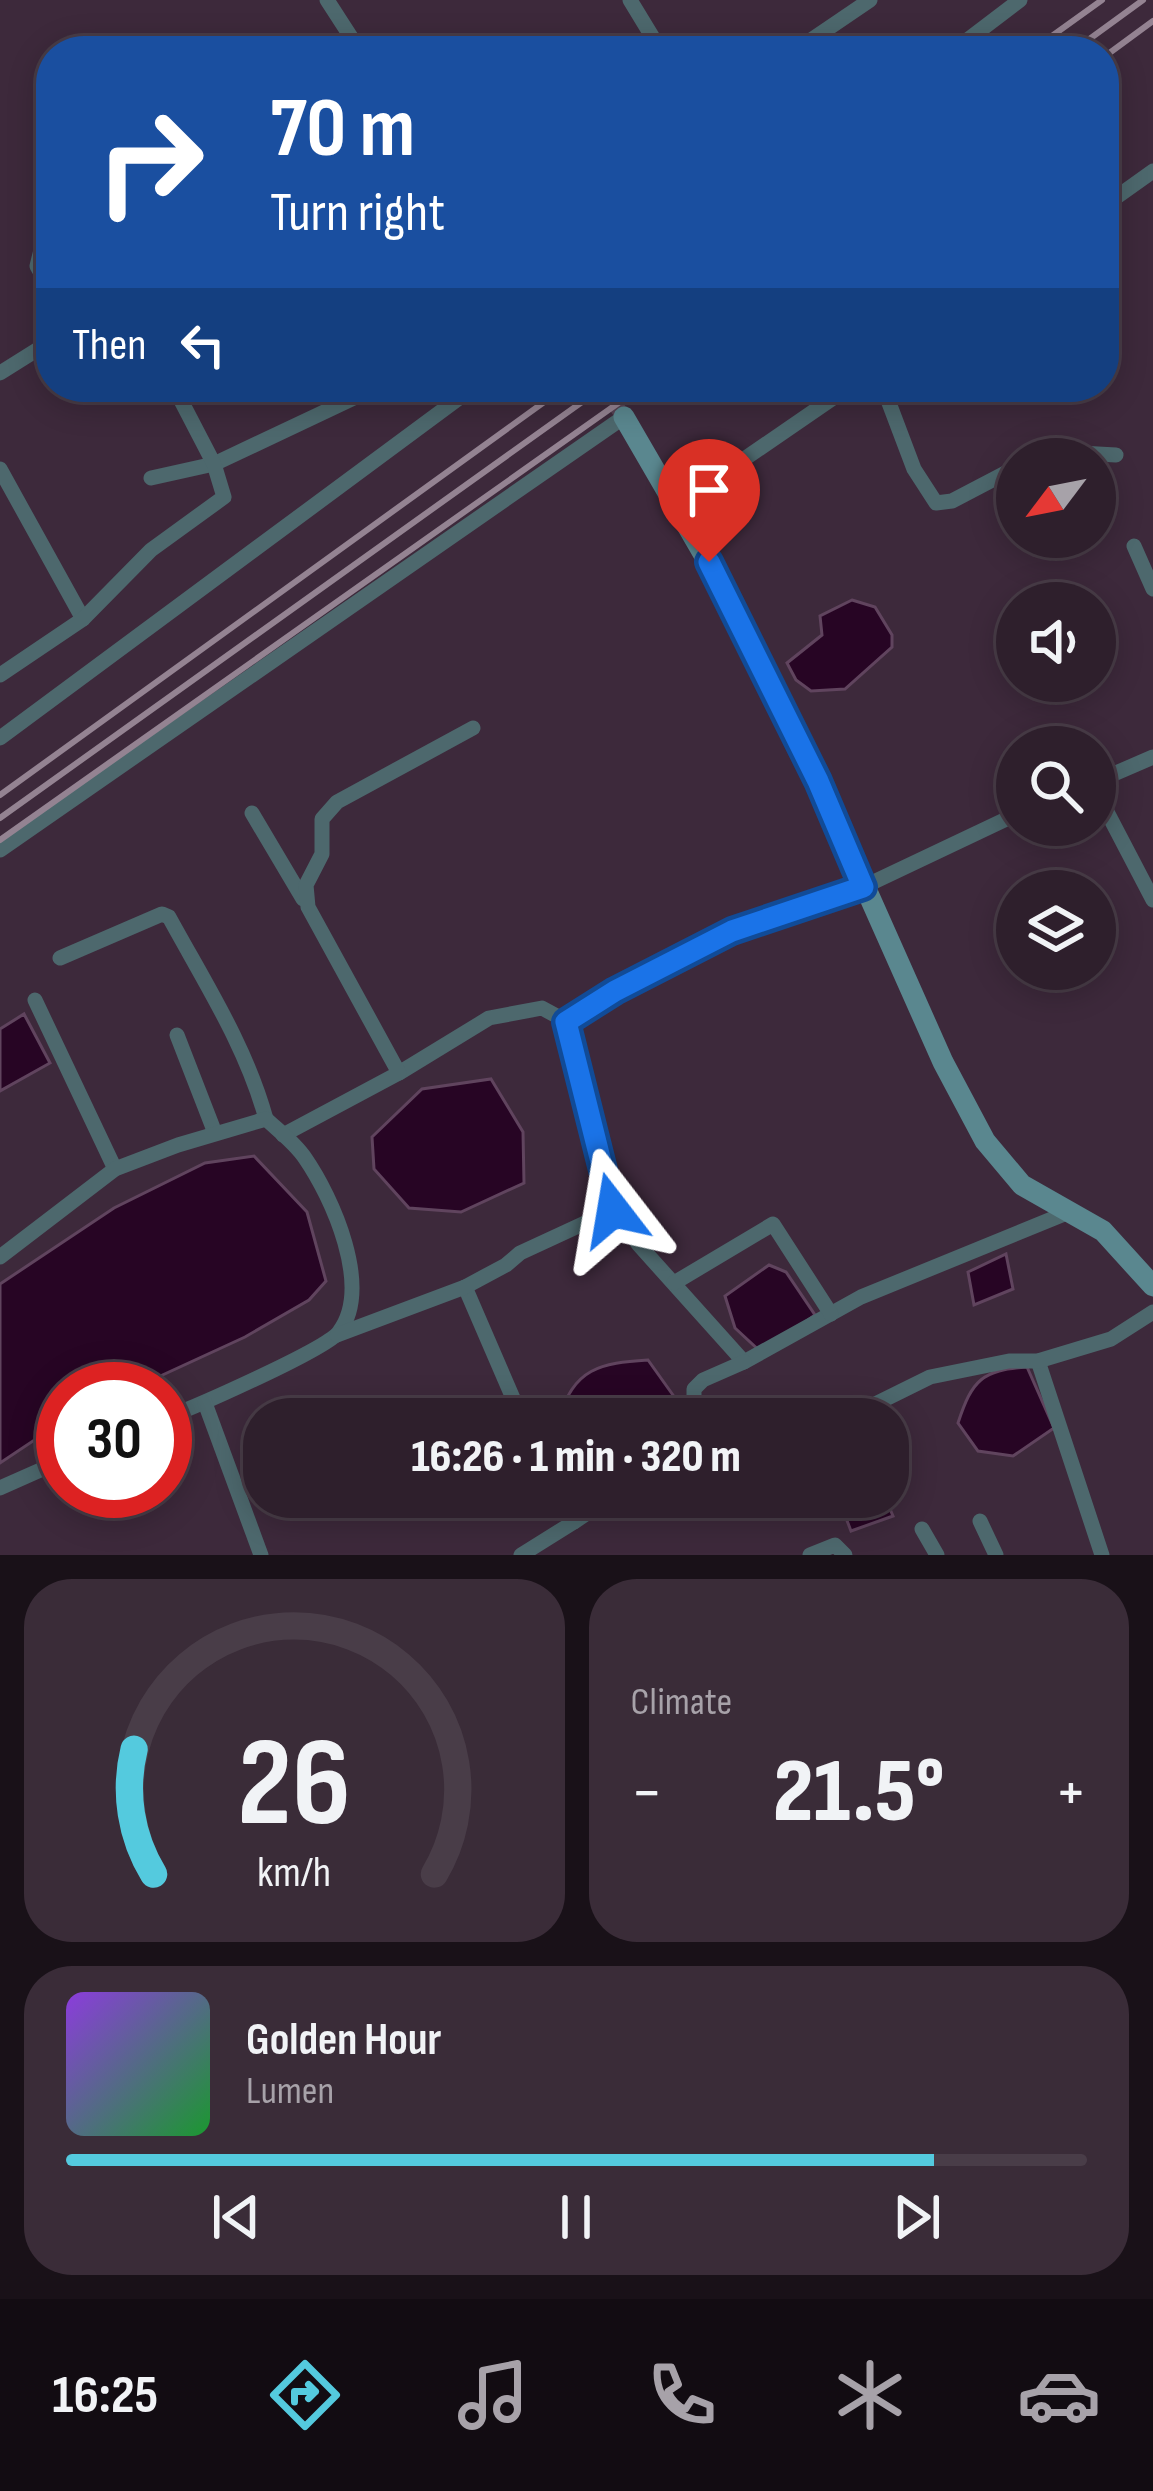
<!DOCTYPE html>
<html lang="en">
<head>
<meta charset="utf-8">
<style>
  body { margin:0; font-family:"Sofia Sans Condensed",sans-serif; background:#3a2c38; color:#f1f3f6; height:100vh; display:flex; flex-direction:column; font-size:45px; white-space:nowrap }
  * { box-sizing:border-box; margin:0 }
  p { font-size:39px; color:#a7a2a9 }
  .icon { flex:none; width:66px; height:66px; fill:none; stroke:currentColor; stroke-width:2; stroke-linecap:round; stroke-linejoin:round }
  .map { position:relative; height:1555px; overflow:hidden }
  .details { display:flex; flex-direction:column; gap:24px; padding:24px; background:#191118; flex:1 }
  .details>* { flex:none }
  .guide { position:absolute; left:36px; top:36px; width:1083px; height:366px; border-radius:48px; box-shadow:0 6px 30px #0003,0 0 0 3px #493d48; background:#1a4fa0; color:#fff; overflow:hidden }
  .needle { width:78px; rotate:238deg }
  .tools { position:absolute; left:996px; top:438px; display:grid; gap:24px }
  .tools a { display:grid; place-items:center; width:120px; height:120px; border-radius:50%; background:#2e1f2c; box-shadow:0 6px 30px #0003,0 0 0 3px #493d48; font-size:60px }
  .speed { position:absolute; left:36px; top:1362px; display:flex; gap:24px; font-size:60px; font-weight:700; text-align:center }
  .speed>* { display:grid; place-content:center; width:156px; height:156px; border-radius:50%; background:#2e1f2c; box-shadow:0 6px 30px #0003,0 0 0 3px #493d48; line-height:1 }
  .speed .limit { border:18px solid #d22; background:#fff; color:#111 }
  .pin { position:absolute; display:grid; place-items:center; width:102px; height:102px; color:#fff; margin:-123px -51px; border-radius:50% 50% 50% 0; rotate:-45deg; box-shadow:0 0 12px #0007 }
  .pin .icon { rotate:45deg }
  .me { position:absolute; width:132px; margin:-66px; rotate:346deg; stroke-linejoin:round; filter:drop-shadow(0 0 9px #0008) }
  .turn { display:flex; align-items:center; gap:42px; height:252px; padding:0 36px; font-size:54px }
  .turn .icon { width:156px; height:156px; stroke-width:2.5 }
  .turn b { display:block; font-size:84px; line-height:102px }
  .then { display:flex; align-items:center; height:114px; padding:0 36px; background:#0003; gap:24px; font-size:45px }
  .big { font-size:90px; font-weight:800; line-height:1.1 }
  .details .widget { flex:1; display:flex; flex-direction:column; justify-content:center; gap:18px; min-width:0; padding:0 42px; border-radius:48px; background:#3a2c38 }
  .details .dial { align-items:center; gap:0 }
  .dial svg { height:312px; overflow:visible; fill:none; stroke:#493d48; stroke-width:7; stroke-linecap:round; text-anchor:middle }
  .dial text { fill:#f1f3f6; stroke:none }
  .song { display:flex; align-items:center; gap:36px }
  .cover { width:144px; height:144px; border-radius:18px; background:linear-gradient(135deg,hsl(270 70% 55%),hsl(130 70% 35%)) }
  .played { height:12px; border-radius:6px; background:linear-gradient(90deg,#54cade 85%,#493d48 85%) }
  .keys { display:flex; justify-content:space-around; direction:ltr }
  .heat { display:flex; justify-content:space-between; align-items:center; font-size:66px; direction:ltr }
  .details .tiles { flex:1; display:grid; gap:24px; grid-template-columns:1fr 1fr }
  .widget:last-child { grid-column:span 2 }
  .trip { position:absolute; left:243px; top:1398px; width:666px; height:120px; border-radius:48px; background:#2e1f2c; box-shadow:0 6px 30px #0003,0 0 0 3px #493d48; font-weight:800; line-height:120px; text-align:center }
  .tab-bar { display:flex; height:192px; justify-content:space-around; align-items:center; background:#120c12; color:#a7a2a9 }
  .tab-bar .icon { width:84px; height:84px }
  .tab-bar .current { color:#54cade }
  .tab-bar b { font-size:54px; color:#f1f3f6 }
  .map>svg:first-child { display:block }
  .water { fill:#270524; stroke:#60445e; stroke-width:3 }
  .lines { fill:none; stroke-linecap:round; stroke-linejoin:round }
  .street-tunnel { stroke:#564354; stroke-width:15; stroke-dasharray:15 8; stroke-linecap:butt }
  .street { stroke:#4d686d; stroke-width:15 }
  .secondary { stroke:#5a878f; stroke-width:21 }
  .rail { stroke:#948392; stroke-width:6 }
  .route-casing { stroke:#114b97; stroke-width:30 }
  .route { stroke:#1a73e8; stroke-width:21 }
</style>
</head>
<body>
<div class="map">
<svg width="1153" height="1555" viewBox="0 0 1153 1555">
  <rect width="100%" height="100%" fill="#3d293b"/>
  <!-- water -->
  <g class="water">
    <path d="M852 600 875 607 892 635V647L845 689 811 691 796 680 787 663 822 635 820 616Z"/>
    <path d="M24 1014 50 1063 0 1091V1029Z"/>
    <path d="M491 1079 523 1132 524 1183 461 1212 409 1208 374 1169 372 1137 422 1089Z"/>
    <path d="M254 1156 307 1212 326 1281 309 1300 245 1337 132 1389H63V1421L0 1463V1284L114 1208 205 1163Z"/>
    <path d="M1006 1254 1013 1289 974 1305 968 1272Z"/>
    <path d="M769 1265 786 1272 815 1315 762 1353 735 1328 725 1296Z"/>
    <path d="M648 1360 690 1419H559C573 1368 601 1363 648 1360Z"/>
    <path d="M1027 1367 1054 1428 1013 1456 978 1451 958 1423C972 1380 982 1370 1027 1367Z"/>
    <path d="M838 1497H885L893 1516 851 1531Z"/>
  </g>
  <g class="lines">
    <!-- street-tunnel -->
    <path class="street-tunnel" d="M602 387 624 417"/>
    <!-- street -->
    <g class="street">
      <path d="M327 0 360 51"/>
      <path d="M630 0 661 51"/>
      <path d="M795 51 870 0"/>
      <path d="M953 51 1020 0"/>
      <path d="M1104 206 1153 171"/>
      <path d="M51 239 41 250 37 266 51 291"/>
      <path d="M0 373 51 341"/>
      <path d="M883 387 914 469 936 503 952 501 1017 467"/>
      <path d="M1040 459 1080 453 1116 455"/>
      <path d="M0 469 83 619"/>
      <path d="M151 478 214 464 377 387"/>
      <path d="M676 506 849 387"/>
      <path d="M1134 546 1153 589"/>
      <path d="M0 675 83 619 151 550 224 497 214 464 174 387"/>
      <path d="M0 738 474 387"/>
      <path d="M1095 782 1153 757"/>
      <path d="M1095 789 1153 900"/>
      <path d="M252 813 303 899"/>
      <path d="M0 850 624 417"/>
      <path d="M60 958 162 914 169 917C205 983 246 1046 266 1119"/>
      <path d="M35 1000 115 1169"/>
      <path d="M177 1035 215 1133"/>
      <path d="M399 1073 489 1018 542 1008 566 1021"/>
      <path d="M283 1135 399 1073 308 907 306 885 322 854V819L337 802 473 728"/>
      <path d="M613 1210 639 1245 744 1362 861 1297 1069 1212"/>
      <path d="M0 1257 115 1169 178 1145 266 1119C279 1131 295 1143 305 1158 332 1197 373 1287 339 1332 325 1350 193 1408 165 1418"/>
      <path d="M674 1283 773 1224 831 1314"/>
      <path d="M465 1287 522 1419"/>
      <path d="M337 1335 465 1287 506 1265 520 1253 613 1210 566 1021 615 991 732 931 863 887 1017 814"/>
      <path d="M1038 1361 1102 1555"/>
      <path d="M205 1403 261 1555"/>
      <path d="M694 1419V1389L703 1380 744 1362"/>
      <path d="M845 1419 930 1377 1009 1361H1038L1111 1339 1153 1312"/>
      <path d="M888 1425 901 1455"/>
      <path d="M0 1488 63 1460"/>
      <path d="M562 1497 574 1522 611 1497"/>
      <path d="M980 1521 996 1555"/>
      <path d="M922 1529 937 1555"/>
      <path d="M521 1555 574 1522"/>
      <path d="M810 1555 835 1545 845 1555"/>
    </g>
    <!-- secondary -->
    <path class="secondary" d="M624 417 725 591 818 781 943 1062 985 1141 1022 1185 1103 1231 1153 1286"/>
    <!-- rail -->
    <g class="rail">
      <path d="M1031 51 1102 0"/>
      <path d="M1073 51 1143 0"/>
      <path d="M1104 57 1153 21"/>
      <path d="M0 795 565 387"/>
      <path d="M0 818 603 387"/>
      <path d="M0 840 641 387"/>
    </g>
  </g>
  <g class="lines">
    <!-- route casing -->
    <g class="route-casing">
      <path id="route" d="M613 1210 566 1022 615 991 732 931 863 887 818 781 709 562"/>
    </g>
    <!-- route -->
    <use href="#route" class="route"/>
  </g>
</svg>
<div class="tools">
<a><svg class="needle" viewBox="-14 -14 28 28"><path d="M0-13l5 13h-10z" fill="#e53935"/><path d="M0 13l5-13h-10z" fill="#a7a2a9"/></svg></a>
<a><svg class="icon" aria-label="sound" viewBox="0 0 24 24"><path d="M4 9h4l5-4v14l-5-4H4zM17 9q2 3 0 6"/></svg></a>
<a><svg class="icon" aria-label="search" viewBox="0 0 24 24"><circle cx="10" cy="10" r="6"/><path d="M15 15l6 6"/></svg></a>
<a><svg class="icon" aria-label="layers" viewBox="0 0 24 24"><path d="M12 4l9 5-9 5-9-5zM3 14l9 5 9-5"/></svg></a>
</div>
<div class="speed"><div class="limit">30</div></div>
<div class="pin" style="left:709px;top:562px;background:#d93025"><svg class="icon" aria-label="arrive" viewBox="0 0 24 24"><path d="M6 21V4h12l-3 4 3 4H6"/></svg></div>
<svg class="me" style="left:613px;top:1210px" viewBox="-20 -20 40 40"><path d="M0-17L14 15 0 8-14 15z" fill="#1a73e8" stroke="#fff" stroke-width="4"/></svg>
<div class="trip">16:26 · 1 min · 320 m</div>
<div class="guide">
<div class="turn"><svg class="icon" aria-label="right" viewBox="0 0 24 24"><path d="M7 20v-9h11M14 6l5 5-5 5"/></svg><div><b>70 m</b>Turn right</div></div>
<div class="then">Then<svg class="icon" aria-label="left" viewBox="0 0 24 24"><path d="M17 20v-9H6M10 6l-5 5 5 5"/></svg></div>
</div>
</div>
<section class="details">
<div class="tiles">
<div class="widget dial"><svg viewBox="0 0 100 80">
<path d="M14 69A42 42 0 1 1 86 69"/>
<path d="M14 69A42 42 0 0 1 9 37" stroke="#54cade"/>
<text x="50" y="56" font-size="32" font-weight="700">26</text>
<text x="50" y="72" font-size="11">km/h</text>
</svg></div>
<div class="widget"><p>Climate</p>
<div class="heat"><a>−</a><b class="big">21.5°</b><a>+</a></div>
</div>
<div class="widget">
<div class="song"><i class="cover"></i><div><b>Golden Hour</b><p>Lumen</p></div></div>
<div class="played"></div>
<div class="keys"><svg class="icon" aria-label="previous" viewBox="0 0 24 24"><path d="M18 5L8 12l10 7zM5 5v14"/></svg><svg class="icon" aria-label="pause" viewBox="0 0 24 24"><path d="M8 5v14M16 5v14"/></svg><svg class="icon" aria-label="next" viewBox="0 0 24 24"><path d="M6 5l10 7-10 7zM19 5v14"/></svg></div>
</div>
</div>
</section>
<nav class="tab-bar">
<b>16:25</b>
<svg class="icon current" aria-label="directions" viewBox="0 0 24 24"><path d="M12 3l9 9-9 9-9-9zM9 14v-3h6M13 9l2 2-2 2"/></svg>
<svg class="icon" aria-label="music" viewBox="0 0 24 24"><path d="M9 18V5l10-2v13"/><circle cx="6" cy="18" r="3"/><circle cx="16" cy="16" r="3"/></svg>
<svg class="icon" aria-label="phone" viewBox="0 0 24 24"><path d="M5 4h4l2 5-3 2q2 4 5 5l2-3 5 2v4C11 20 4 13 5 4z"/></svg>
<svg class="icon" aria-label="climate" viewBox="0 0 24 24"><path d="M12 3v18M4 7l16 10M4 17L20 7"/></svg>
<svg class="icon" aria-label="car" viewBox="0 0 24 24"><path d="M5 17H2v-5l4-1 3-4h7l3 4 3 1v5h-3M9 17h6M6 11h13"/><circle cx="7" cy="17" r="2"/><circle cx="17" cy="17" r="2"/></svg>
</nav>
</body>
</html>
